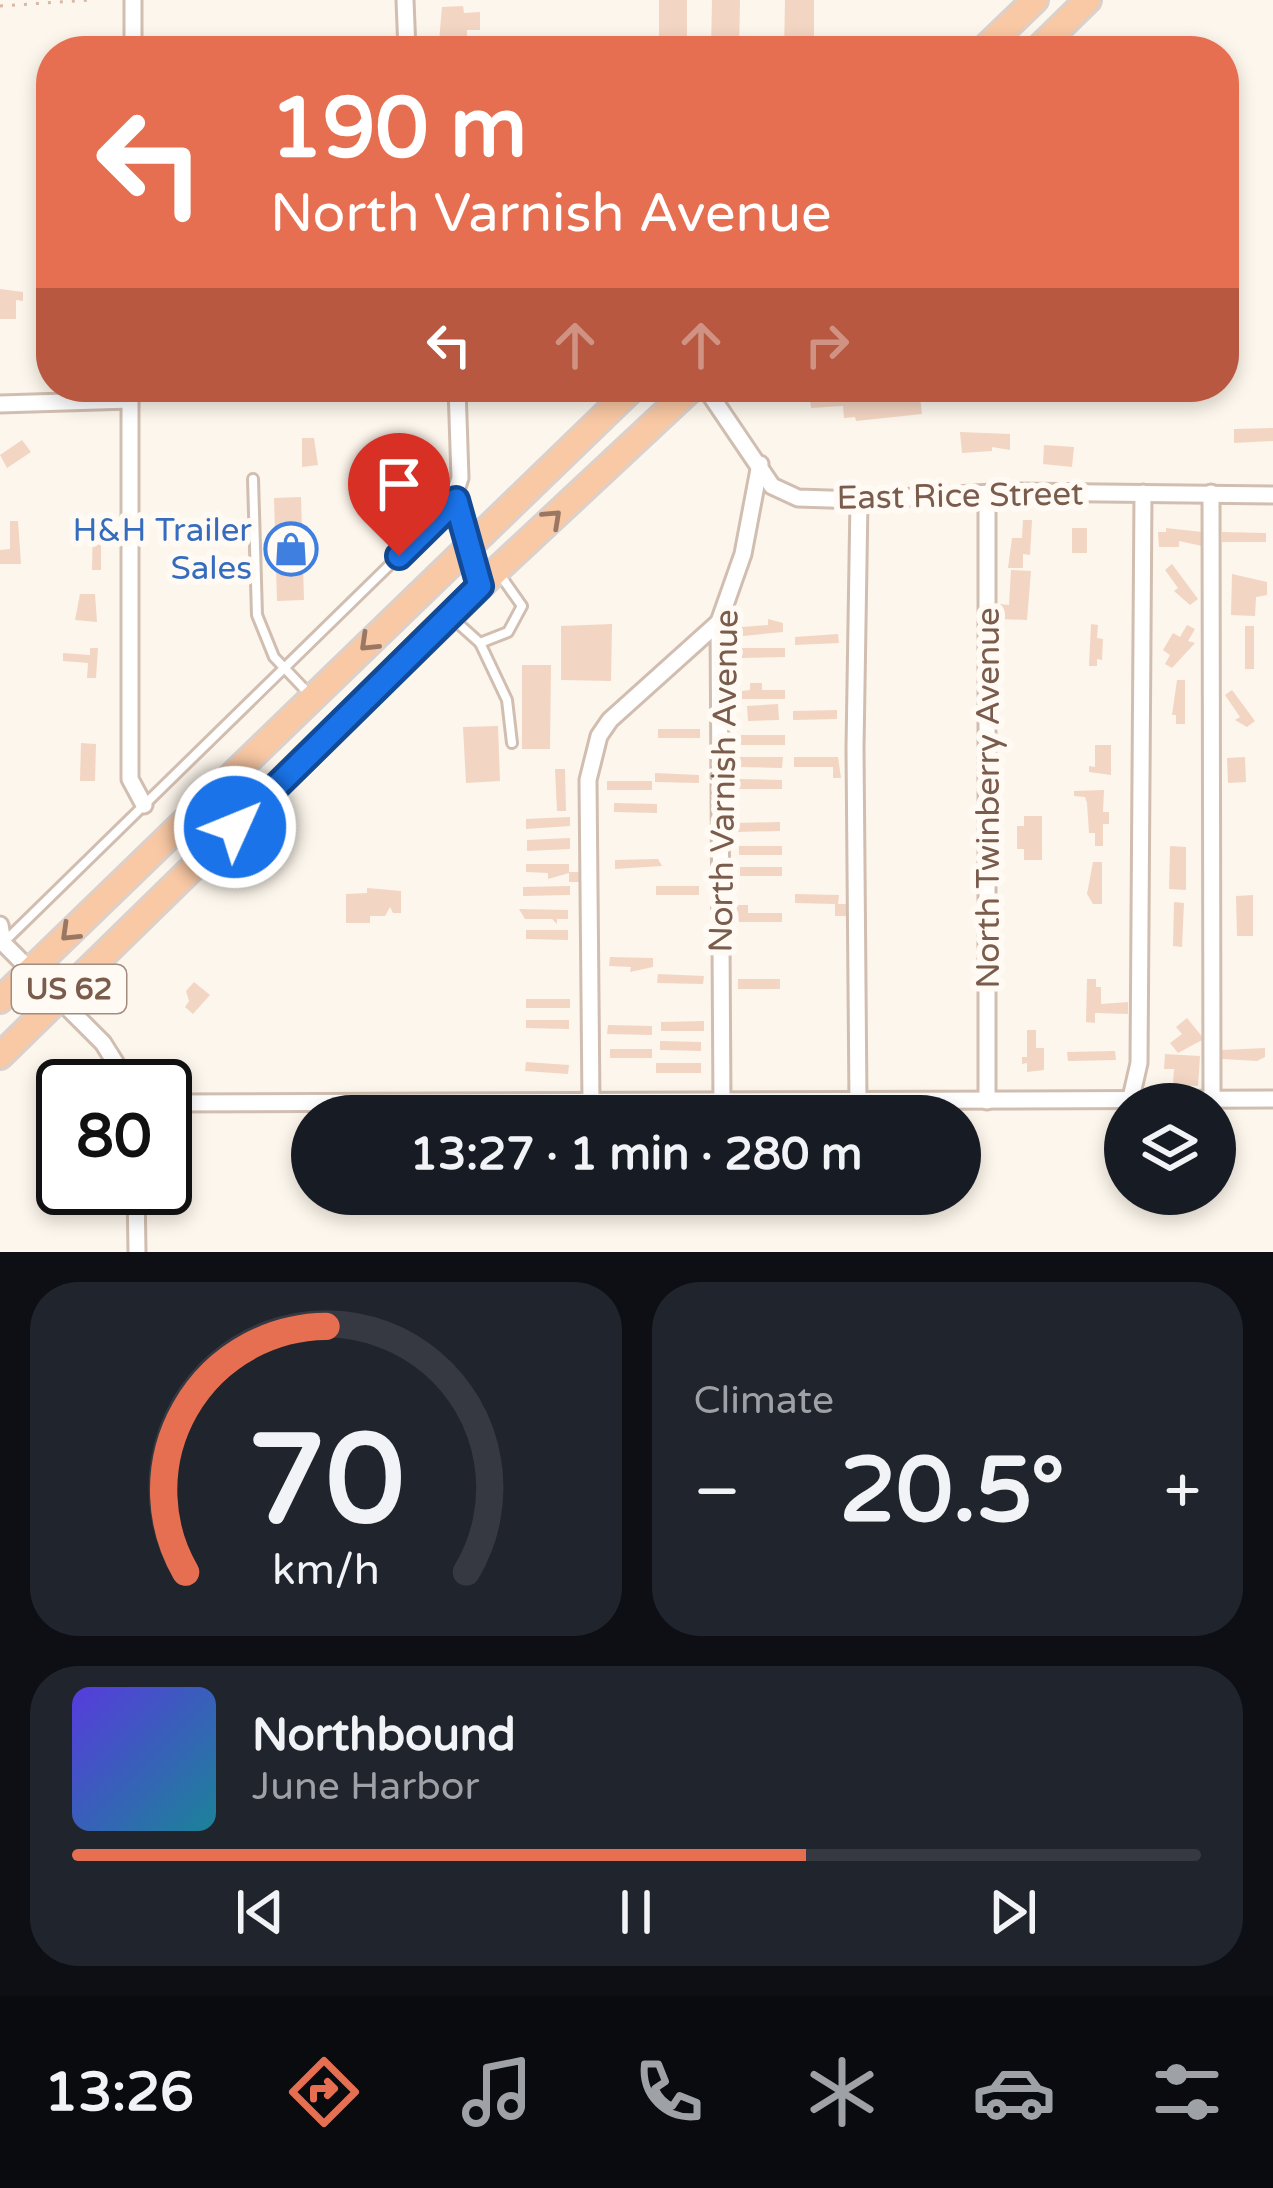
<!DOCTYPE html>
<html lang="en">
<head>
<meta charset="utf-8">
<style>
  body { margin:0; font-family:"Varela Round",sans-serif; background:#20242c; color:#f1f3f6; height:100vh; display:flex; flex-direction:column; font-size:45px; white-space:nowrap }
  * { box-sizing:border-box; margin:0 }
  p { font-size:39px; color:#9ea1a6 }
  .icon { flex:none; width:66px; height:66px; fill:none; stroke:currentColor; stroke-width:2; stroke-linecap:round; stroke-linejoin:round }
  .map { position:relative; height:1252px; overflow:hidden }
  .panel { display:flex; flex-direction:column; gap:30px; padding:30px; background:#0d0f14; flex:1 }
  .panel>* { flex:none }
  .hud { position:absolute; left:36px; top:36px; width:1203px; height:366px; border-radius:48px; box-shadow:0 6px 18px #0003; background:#e76f51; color:#fff; overflow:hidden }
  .tools { position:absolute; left:1104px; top:1083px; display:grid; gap:24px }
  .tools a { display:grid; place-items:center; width:132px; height:132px; border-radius:50%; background:#171b24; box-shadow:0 6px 18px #0003; font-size:60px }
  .speed { position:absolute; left:36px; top:1059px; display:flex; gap:24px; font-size:60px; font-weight:700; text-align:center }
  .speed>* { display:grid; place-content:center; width:156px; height:156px; border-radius:50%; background:#171b24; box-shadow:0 6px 18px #0003; line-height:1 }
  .speed .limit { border:6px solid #111; border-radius:18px; background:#fff; color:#111 }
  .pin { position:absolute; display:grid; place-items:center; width:102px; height:102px; color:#fff; margin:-123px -51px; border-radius:50% 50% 50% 0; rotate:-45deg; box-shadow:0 0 12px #0007 }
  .pin .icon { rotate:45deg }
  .me { position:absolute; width:132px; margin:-66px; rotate:46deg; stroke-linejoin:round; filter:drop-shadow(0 0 9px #0008) }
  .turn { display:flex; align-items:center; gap:42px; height:252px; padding:0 36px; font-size:54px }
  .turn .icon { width:156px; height:156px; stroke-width:2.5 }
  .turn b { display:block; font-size:84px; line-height:102px }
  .lanes { display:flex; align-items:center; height:114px; padding:0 36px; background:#0003; justify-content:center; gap:60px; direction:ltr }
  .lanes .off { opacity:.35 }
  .big { font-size:90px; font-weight:700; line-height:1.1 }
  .panel .tile { flex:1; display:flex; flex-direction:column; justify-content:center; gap:18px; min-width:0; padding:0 42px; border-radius:48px; background:#20242c }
  .panel .dial { align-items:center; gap:0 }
  .dial svg { height:312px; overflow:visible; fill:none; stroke:#363941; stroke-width:7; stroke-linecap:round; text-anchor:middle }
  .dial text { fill:#f1f3f6; stroke:none }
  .song { display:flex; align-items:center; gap:36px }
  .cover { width:144px; height:144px; border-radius:18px; background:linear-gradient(135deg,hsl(250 70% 55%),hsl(190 70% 35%)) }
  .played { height:12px; border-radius:6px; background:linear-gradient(90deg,#e76f51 65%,#363941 65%) }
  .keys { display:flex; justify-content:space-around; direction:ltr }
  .heat { display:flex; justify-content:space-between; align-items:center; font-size:66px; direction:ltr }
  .panel .tiles { flex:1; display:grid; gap:30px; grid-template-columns:1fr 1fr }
  .tile:last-child { grid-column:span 2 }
  .trip { position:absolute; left:291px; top:1095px; width:690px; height:120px; border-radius:60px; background:#171b24; box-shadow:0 6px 18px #0003; font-weight:700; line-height:120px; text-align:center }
  .dock { display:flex; height:192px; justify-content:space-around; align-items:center; background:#090b0e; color:#9ea1a6 }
  .dock .icon { width:84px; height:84px }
  .dock .active { color:#e76f51 }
  .dock b { font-size:54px; color:#f1f3f6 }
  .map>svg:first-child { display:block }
  .building { fill:#f3d5c3 }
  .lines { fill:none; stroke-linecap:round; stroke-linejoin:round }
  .service-casing { stroke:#d1beb0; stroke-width:14 }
  .minor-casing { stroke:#d1beb0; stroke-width:21 }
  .trunk-casing { stroke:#dad1cd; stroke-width:30 }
  .path { stroke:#d9b8a5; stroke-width:3; stroke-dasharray:3 9; stroke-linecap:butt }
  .service { stroke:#fff; stroke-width:8 }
  .minor { stroke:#fff; stroke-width:15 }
  .trunk { stroke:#f9c8a4; stroke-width:24 }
  .oneway { stroke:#9a7763 }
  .route-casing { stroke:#114b97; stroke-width:30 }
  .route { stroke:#1a73e8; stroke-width:21 }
  .labels { text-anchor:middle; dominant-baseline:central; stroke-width:12; stroke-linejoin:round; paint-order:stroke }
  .shield { fill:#fffaf3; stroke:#a28b7f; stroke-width:3 }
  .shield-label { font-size:30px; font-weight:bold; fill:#7a5c4d }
  .street-label { font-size:33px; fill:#7a5c4d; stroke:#fffaf3 }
  .shop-label { font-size:33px; fill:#366cbe; stroke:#fffaf3; text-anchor:end }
</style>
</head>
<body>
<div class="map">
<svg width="1273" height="1252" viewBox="0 0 1273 1252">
  <rect width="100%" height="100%" fill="#fdf6ec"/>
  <!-- building -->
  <g class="building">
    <rect x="659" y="0" width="28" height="51"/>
    <path d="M712 0H740L739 51H711Z"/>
    <path d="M785 0H814V51H784Z"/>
    <path d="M463 6 464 13 480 12V30H467V40L439 41 442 7Z"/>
    <path d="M0 289 23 292V301L16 300V319H0Z"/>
    <path d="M883 387H919L922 414 856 421 855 417 844 418 843 406 811 408 809 391 834 388 835 393Z"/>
    <path d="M1273 428V441L1234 443V429Z"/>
    <path d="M960 432 1010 434V450L992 447V451L962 453Z"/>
    <path d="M302 438H314L318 465 302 467Z"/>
    <path d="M22 440 31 452 7 468 0 455Z"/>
    <path d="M1044 445 1074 447 1072 467 1043 464Z"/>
    <rect x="367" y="478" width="19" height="24"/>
    <path d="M301 497 304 600 277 601 274 498Z"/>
    <path d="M1023 520H1032L1030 555 1023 554V568H1008L1012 538H1022Z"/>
    <path d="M10 521H18L21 564H0V550L10 549Z"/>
    <path d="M93 521H101V570H92Z"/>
    <rect x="1072" y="528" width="15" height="25"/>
    <path d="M1166 528 1202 532V546L1179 541V547H1159L1158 532H1166Z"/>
    <path d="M1222 532 1266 533V542H1222Z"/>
    <path d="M1172 564 1198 599 1190 605 1174 591 1178 588 1165 570Z"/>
    <path d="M1011 570 1031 571 1027 620 999 619 1000 604 1009 605Z"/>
    <path d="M1232 574 1267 582V595L1256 597 1255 616 1231 615Z"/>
    <path d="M80 594H95L97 622 75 620Z"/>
    <path d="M768 619 783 623V632L743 636 742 627 768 625Z"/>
    <path d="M612 624 611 681 561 680V626Z"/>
    <path d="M1091 624 1098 625 1097 638 1103 639 1102 660 1097 659V666H1089Z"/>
    <path d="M1187 625 1195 629 1188 641 1195 643 1172 668 1165 664 1170 655 1163 650 1173 633 1180 637Z"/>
    <rect x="1245" y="626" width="9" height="43"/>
    <path d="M838 634 839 643 795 645V637Z"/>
    <path d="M90 648H98L96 678H87L88 663 63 661V653L90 655Z"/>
    <path d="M742 648H785V657L742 658Z"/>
    <path d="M522 665H551L550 749H522Z"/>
    <path d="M1177 680H1185V724H1176V715H1172Z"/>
    <path d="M750 683H762V690H785V699H742V691L750 690Z"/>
    <path d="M1232 690 1255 721 1247 727 1235 720 1240 717 1225 695Z"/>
    <path d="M778 704 779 720 748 721 747 706Z"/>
    <path d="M837 710V719L793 720V711Z"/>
    <path d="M498 726 500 781 466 783 463 727Z"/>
    <rect x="658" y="729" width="42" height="9"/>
    <rect x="741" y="735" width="44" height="10"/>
    <path d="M81 743 96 744 95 781H80Z"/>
    <path d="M1095 745H1111V775L1089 772V766L1095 767Z"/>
    <path d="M739 757H783L782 768 739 767Z"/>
    <path d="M794 757H838L841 778H833V767H794Z"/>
    <path d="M1245 757 1246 782 1228 783 1227 758Z"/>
    <path d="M555 769H565L566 811H557Z"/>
    <path d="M655 773 699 775V783L655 782Z"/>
    <path d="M739 779 782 780V789H739Z"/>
    <rect x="607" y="781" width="45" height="9"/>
    <path d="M1104 790 1103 812H1109V824H1103V846H1095V833H1089L1087 803 1085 797 1074 796V791Z"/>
    <path d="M614 803 657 804V813L614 812Z"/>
    <path d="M1024 816H1042V860H1024V849H1017V826H1024Z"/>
    <path d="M570 817V826L526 829V819Z"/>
    <path d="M780 822V831L737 832V823Z"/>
    <path d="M570 838V849L527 851V840Z"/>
    <rect x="739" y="846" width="43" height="9"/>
    <path d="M1170 846 1186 847V890L1169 889Z"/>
    <path d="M615 860 658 859 662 866 615 869Z"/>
    <path d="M1093 862H1102V904H1093L1087 894Z"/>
    <path d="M526 864H569V872H580V882H569V873L548 879V873L526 872Z"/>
    <rect x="740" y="867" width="42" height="9"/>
    <path d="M570 886V895L523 896V887Z"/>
    <rect x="656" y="886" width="43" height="9"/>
    <path d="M367 888 401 891V913H393L390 907 385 916H370V923H346V894L367 893Z"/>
    <path d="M795 894 839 895 838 904H847V916H835V904L795 903Z"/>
    <path d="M1253 895V936H1237L1236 896Z"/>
    <path d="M1174 902 1184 903 1182 947 1173 946Z"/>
    <path d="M736 905H748V913H782V922H739Z"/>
    <path d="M519 909 568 910V919H557V924L552 919H525Z"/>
    <path d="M526 930H568V940L526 939Z"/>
    <path d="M610 957 653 958V967L630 972 631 967 609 966Z"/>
    <path d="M658 974 704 976 703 984 657 983Z"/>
    <rect x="738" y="979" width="42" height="10"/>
    <path d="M1087 979H1096V987H1101V1004L1128 1002V1014L1095 1013V1023L1086 1022Z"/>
    <path d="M194 982 210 995 193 1014 185 1007 189 1001 186 991Z"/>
    <rect x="526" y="999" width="44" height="9"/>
    <path d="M1187 1018 1204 1039 1178 1053 1170 1043 1182 1034 1176 1027Z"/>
    <path d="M526 1020H569V1029L526 1028Z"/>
    <path d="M704 1021V1031H661V1022Z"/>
    <path d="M608 1025 652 1026V1035L607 1034Z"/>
    <path d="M1027 1030H1036V1048H1044V1070L1027 1072V1063L1022 1064V1057H1027Z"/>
    <path d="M660 1041 701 1042V1051L660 1050Z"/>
    <path d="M1265 1048V1057L1257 1061 1222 1059V1050Z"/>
    <rect x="610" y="1049" width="42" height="9"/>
    <path d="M1115 1051 1116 1060 1068 1061 1067 1052Z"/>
    <path d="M1165 1054 1200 1056 1198 1086 1173 1085 1174 1069H1164Z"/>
    <path d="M526 1062 569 1065 568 1074 525 1071Z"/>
    <rect x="656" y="1063" width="45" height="10"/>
  </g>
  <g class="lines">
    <!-- service casing -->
    <g class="service-casing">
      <g id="service">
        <path d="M253 479 257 615 274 657 311 696"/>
        <path d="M451 617 480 643 508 632 522 606 498 572"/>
        <path d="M480 643 507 700 512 743"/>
        <path d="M3 943 455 501"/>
      </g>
    </g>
    <!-- minor casing -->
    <g class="minor-casing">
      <g id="minor">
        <path d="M405 0 407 51"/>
        <path d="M133 51V0"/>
        <path d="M130 387V779L144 805"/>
        <path d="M457 387 460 478 455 493 480 587"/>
        <path d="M705 387 772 486 798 498 859 500 1012 492 1273 495"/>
        <path d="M0 404 130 400"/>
        <path d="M1211 493 1212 1099"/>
        <path d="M987 495V1101"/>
        <path d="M0 925 3 943 103 1043 130 1086"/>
        <path d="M1131 1098 1139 1063 1143 493"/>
        <path d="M858 1102 855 748 859 500"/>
        <path d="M165 1103 1273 1099"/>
        <path d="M722 1103 719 622 743 554 760 464"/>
        <path d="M591 1104 588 780 599 736 610 720 719 622"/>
        <path d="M136 1188 137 1252"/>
      </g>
    </g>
    <!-- trunk casing -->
    <g class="trunk-casing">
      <g id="trunk">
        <path d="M982 51 1035 0"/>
        <path d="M1036 51 1088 0"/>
        <path d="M0 1000 634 387"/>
        <path d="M0 1056 497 570 693 387"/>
      </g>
    </g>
    <!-- path -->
    <path class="path" d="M0 6 90 0"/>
    <!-- service -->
    <use href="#service" class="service"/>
    <!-- minor -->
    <use href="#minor" class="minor"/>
    <!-- trunk -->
    <use href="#trunk" class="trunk"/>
  </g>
  <!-- one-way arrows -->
  <defs><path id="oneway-chevron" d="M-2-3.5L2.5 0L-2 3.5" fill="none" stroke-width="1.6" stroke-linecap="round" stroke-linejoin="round" transform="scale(3)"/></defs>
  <g class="oneway">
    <use href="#oneway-chevron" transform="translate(553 518) rotate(-43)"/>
    <use href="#oneway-chevron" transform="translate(368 643) rotate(136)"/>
    <use href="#oneway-chevron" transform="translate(69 933) rotate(136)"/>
  </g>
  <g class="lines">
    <!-- route casing -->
    <g class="route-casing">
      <path id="route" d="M235 827 480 586 456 500 399 556"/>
    </g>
    <!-- route -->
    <use href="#route" class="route"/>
  </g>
  <!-- icons -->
  <defs>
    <g id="shop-ring" transform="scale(2.7)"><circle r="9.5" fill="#fffaf3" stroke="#3f7fe0" stroke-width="1.5"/><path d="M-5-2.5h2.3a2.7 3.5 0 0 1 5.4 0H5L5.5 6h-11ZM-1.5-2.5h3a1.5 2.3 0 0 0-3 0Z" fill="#3f7fe0"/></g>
  </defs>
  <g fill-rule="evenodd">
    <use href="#shop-ring" x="291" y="549"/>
  </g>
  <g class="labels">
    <!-- shield labels -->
    <rect class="shield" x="12" y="965" width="114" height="48" rx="9"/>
    <g class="shield-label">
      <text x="69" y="989">US 62</text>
    </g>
    <!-- street labels -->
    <g class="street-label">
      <text transform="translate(960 496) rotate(-1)">East Rice Street</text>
      <text transform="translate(724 781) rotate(-89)">North Varnish Avenue</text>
      <text transform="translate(988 798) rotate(-90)">North Twinberry Avenue</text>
    </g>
    <!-- shop labels -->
    <g class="shop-label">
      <text x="252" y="530">H&amp;H Trailer<tspan x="252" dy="38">Sales</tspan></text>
    </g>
  </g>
</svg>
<div class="tools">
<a><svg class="icon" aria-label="layers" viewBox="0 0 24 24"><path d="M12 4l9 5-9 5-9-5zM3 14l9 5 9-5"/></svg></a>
</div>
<div class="speed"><div class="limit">80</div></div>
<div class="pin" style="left:399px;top:556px;background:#d93025"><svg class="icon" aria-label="arrive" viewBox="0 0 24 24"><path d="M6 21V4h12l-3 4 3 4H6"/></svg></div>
<svg class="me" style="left:235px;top:827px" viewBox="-20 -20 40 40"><circle r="17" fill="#1a73e8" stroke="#fff" stroke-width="3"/><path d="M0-11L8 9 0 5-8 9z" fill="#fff"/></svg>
<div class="trip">13:27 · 1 min · 280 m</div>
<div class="hud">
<div class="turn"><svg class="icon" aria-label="left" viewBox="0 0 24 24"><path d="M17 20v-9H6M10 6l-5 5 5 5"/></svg><div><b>190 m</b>North Varnish Avenue</div></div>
<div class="lanes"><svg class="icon" aria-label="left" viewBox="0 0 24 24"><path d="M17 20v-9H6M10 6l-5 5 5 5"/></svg><svg class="icon off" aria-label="ahead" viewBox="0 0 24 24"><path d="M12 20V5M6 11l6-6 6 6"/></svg><svg class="icon off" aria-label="ahead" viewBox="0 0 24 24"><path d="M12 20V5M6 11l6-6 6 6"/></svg><svg class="icon off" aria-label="right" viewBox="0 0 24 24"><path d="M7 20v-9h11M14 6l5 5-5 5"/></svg></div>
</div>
</div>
<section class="panel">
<div class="tiles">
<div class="tile dial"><svg viewBox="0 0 100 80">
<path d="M14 69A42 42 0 1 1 86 69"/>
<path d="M14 69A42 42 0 0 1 50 6" stroke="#e76f51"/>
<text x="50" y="56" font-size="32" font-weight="700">70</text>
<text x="50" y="72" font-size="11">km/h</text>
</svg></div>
<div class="tile"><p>Climate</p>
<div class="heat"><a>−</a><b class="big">20.5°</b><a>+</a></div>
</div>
<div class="tile">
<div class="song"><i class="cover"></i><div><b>Northbound</b><p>June Harbor</p></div></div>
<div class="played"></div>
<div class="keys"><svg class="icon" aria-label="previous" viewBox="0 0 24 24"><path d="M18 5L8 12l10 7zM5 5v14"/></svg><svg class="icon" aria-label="pause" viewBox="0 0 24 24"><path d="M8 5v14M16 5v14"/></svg><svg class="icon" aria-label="next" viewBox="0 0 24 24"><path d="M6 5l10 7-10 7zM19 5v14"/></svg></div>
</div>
</div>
</section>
<nav class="dock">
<b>13:26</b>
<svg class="icon active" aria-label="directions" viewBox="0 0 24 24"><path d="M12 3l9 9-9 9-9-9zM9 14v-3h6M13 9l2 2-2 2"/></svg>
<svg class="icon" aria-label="music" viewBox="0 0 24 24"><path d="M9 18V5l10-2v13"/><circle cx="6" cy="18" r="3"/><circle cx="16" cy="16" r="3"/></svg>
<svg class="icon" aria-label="phone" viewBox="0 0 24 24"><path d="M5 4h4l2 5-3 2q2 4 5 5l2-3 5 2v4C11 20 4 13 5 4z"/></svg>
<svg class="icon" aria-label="climate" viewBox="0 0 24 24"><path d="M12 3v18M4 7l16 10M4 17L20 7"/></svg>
<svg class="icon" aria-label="car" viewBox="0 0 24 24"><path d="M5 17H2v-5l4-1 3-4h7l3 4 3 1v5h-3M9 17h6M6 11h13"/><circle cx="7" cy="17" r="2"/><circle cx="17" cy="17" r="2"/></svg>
<svg class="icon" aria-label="filters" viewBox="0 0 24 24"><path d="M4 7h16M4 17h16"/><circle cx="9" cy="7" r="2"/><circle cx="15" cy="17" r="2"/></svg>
</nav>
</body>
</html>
